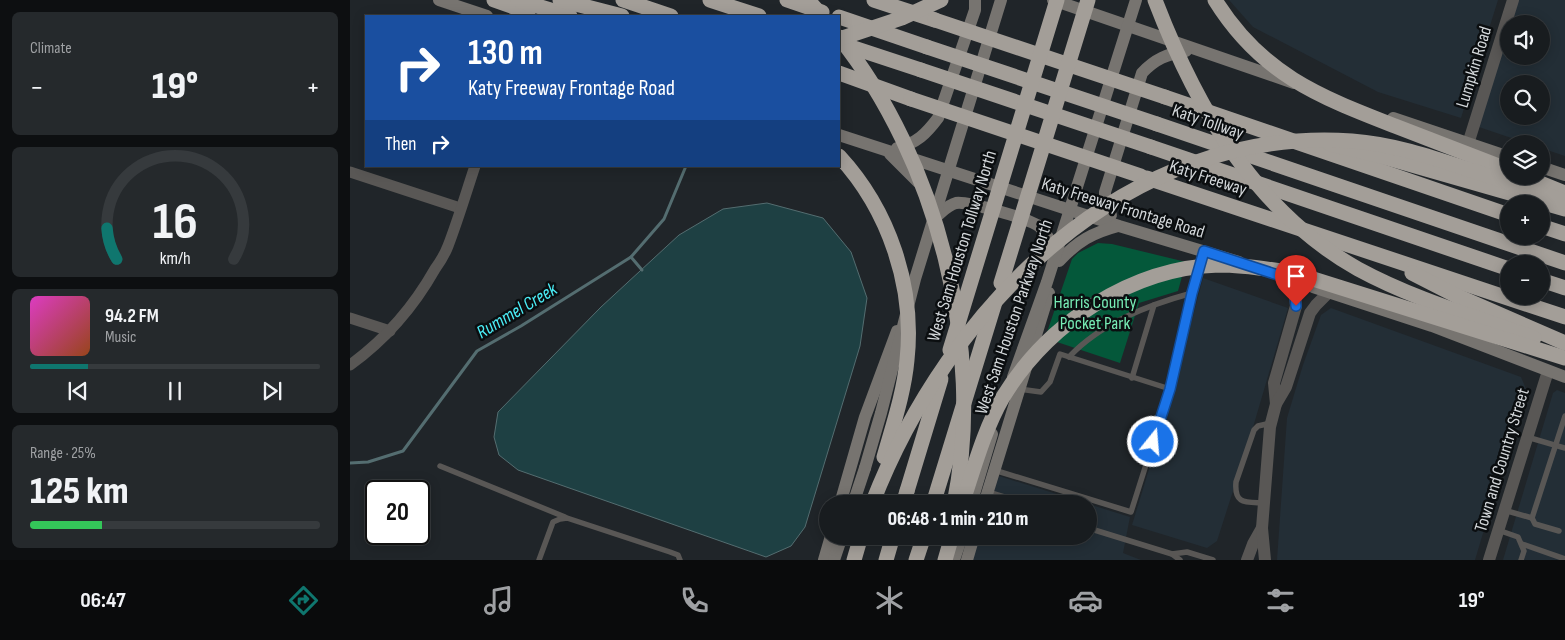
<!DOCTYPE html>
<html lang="en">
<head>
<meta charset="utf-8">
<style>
  body { margin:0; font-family:"Sofia Sans Condensed",sans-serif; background:#25292c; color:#f1f3f6; height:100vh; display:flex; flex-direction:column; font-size:19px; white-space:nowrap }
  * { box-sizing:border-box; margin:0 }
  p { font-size:16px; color:#9fa1a4 }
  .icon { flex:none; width:28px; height:28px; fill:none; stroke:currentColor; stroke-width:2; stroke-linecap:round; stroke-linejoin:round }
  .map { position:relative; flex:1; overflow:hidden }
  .drawer { display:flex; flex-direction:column; gap:12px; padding:12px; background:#0d0f11; width:350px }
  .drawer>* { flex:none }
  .banner { position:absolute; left:15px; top:15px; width:475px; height:152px; border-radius:0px; box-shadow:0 2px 12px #0003,0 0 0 1px #363a3d; background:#1a4fa0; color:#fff; overflow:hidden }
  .buttons { position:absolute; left:1150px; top:15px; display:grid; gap:10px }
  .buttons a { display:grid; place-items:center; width:50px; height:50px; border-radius:50%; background:#181c1f; box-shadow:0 2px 12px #0003,0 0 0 1px #363a3d; font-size:25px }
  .speed { position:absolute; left:15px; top:480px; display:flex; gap:10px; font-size:25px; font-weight:700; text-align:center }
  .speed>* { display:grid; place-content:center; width:65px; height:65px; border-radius:50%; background:#181c1f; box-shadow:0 2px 12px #0003,0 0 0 1px #363a3d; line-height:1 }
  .speed .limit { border:2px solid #111; border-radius:8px; background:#fff; color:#111 }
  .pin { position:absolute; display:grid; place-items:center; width:42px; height:42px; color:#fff; margin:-51px -21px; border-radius:50% 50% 50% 0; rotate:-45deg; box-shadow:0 0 5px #0007 }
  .pin .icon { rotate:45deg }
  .me { position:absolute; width:55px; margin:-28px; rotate:17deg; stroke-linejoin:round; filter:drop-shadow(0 0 4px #0008) }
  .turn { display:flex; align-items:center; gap:18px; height:105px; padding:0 20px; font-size:22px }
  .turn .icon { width:65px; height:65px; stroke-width:2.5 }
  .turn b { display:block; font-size:35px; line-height:42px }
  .then { display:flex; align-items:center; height:48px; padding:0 20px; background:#0003; gap:10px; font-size:19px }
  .big { font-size:38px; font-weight:800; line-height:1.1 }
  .drawer .widget { flex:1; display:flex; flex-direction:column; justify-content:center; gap:8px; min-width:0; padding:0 18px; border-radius:8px; background:#25292c }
  .drawer .dial { align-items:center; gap:0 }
  .dial svg { height:130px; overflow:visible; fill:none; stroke:#363a3d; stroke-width:7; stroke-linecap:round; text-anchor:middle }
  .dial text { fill:#f1f3f6; stroke:none }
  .song { display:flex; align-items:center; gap:15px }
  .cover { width:60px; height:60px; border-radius:8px; background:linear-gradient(135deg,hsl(310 70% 55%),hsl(20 70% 35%)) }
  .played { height:5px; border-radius:2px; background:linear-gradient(90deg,#0f766e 20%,#363a3d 20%) }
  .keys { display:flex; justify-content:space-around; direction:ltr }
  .heat { display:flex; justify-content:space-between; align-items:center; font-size:28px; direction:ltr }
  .charge { height:8px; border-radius:4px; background:linear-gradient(90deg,#34c759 25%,#363a3d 0) }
  .trip { position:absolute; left:469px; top:495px; width:278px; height:50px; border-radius:25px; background:#181c1f; box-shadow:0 2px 12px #0003,0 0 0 1px #363a3d; font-weight:800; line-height:50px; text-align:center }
  .tabs { display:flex; height:80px; justify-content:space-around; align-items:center; background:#0a0b0c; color:#9fa1a4 }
  .tabs .icon { width:35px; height:35px }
  .tabs .selected { color:#0f766e }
  .tabs b { font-size:22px; color:#f1f3f6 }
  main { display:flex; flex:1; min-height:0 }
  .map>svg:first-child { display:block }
  .built { fill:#232e36; fill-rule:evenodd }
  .green { fill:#04583a }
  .water { fill:#1e4043; stroke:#546d70 }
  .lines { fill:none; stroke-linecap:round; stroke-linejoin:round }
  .stream { stroke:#546d70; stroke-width:3 }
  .service { stroke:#595755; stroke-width:5.5 }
  .minor { stroke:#595755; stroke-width:11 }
  .tertiary { stroke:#595755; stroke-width:12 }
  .secondary { stroke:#777470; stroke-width:12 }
  .motorway { stroke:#a39e98; stroke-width:15 }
  .secondary-bridge { stroke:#777470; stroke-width:12 }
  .motorway-bridge { stroke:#a39e98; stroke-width:15 }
  .route-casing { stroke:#114b97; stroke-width:12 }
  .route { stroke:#1a73e8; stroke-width:9 }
  .labels { text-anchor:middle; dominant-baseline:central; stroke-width:5; stroke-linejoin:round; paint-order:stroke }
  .street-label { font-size:18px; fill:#d3d7da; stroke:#0b0e10 }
  .park-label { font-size:18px; fill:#77ebb5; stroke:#0b0e10 }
  .water-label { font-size:19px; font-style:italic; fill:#4beef7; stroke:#0b0e10 }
</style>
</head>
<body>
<main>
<section class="drawer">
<div class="widget"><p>Climate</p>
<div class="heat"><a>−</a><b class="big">19°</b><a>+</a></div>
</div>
<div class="widget dial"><svg viewBox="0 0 100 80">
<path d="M14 69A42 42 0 1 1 86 69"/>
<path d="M14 69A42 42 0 0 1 8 50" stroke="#0f766e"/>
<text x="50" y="56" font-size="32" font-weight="700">16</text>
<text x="50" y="72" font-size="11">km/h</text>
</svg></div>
<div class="widget">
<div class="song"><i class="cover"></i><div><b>94.2 FM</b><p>Music</p></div></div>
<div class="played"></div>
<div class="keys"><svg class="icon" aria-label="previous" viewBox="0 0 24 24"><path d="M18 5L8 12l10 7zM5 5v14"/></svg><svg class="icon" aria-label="pause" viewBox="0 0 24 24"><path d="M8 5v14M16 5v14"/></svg><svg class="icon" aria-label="next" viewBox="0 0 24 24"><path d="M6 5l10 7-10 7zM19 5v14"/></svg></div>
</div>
<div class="widget"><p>Range · 25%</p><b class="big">125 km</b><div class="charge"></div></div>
</section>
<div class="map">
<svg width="1215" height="560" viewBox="0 0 1215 560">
  <rect width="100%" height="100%" fill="#202529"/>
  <!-- built -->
  <g class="built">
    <path d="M879 0H1148L1111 118 1028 92 903 27Z"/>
    <path d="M1163 0H1215V156L1191 148V144H1179L1123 125ZM1159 24H1191V56H1159ZM1159 84H1191V116H1159Z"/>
    <path d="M853 278 938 308 899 441 867 541 857 548 782 525 823 391Z"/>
    <path d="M981 308 1171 377 1176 389 1125 560H927L937 418 953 365 971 315Z"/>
    <path d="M1207 390 1215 393V560H1153L1203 393Z"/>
    <path d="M649 476 780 517 773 553 791 560H622L630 536H738V504H640Z"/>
  </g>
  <!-- green -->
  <path class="green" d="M748 243 762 244 836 262 828 291 789 303 770 363 695 338 722 259 728 253Z"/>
  <!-- water -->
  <path class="water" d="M417 203 473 218 501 252 517 298 510 346 455 527 441 546 416 557 168 470 149 455 144 437 148 412 251 307 329 235 373 209Z"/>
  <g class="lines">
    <!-- stream -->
    <g class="stream">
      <path d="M281 257 292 270"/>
      <path d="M0 463 18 462 53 451 127 351 171 326 281 257 314 219 336 166"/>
    </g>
    <!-- service -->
    <g class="service">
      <path d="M719 357C751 323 798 305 842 293"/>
      <path d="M782 378 804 305"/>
      <path d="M669 389 691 392 700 382 710 354 820 389"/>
      <path d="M1177 437 1215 448"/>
      <path d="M90 466 215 517"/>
      <path d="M644 470 781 512 820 389 842 293 854 251"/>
      <path d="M638 492 677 504"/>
      <path d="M914 503C896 502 884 505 886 482L904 430 908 426 921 423"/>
      <path d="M1154 510 1182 518"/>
      <path d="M738 528 822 554"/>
      <path d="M1148 530 1168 537 1174 551 1171 560"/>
      <path d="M1209 531 1185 524 1182 518 1215 416"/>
      <path d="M1172 544 1215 559"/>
      <path d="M189 560 203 522 210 519 217 518 320 552 328 555 330 560"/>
      <path d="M830 560 822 554 837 552 863 560"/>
    </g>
    <!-- minor -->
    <g class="minor">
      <path d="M0 172 110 208"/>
      <path d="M0 318 40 331"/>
      <path d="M0 365C36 339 63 308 85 269 90 262 95 254 98 246 108 220 116 193 125 166"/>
    </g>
    <!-- tertiary -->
    <g class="tertiary">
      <path d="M1118 144 1163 0"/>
      <path d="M926 404 924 383 946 306 945 295 940 279"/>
      <path d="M897 560 903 544 912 528"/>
      <path d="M915 560 912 528 920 427 926 404 936 387 960 313 966 305 979 292"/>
      <path d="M1139 560 1198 371"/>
    </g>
    <!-- secondary -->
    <g class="secondary">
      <path d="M89 0 137 16"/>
      <path d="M703 0 944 83"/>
      <path d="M1043 118 1159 157"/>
      <path d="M489 135 769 226 889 262"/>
      <path d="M547 148C567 143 576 134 588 118L625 10V0"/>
      <path d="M540 154 568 182"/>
      <path d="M1191 167 1215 175"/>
      <path d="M583 208 587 216C593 211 598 205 606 203 617 201 681 219 690 227 698 234 702 245 706 254"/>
      <path d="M761 215 755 204V192L792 73C805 59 817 54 836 51"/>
      <path d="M709 261C728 241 742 233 768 226"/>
      <path d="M963 287 1082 326 1215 377"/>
      <path d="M490 504 515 417 547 331"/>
      <path d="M503 504 515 468"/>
      <path d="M621 504 642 434"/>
      <path d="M634 504 699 293"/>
      <path d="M474 560 481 536"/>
      <path d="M484 560 492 536"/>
      <path d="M604 560 612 536"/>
      <path d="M617 560 624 536"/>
    </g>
    <!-- motorway -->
    <g class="motorway">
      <path d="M144 0 178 12"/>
      <path d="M168 0 220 16"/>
      <path d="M210 0 272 16"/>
      <path d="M273 0 321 16"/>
      <path d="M360 0 409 16"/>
      <path d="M437 0 472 12"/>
      <path d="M524 0 585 20"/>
      <path d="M489 17 577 47"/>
      <path d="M489 43 571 70"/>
      <path d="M489 73 561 99"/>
      <path d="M815 97 1159 215"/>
      <path d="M807 124 1215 263"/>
      <path d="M980 144 1034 157 1215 209"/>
      <path d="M801 147 1159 269"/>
      <path d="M1173 176 1215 193"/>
      <path d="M797 178 1215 317"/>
      <path d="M1191 226 1215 234"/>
      <path d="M1062 273 1107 296 1215 343"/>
      <path d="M1191 280 1215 288"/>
      <path d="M553 504 557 491"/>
      <path d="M583 504 645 302"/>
      <path d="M504 560 511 536"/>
      <path d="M536 560 543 536"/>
      <path d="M566 560 574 536"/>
      <path d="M595 560 602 536"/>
    </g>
    <!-- secondary-bridge -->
    <g class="secondary-bridge">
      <path d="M663 377 697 282 786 0"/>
      <path d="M515 468 531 413 565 279 651 0"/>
    </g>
    <!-- motorway-bridge -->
    <g class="motorway-bridge">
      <path d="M458 0 472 16"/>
      <path d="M805 0C846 107 905 211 1008 269 1063 299 1126 317 1184 338"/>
      <path d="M865 0C911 74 968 96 1045 126 1083 141 1121 155 1159 170"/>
      <path d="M585 20 815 97"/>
      <path d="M489 37C587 159 636 350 604 504"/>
      <path d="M489 39 552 18 591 0"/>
      <path d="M577 47 807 124"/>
      <path d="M571 70 801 147"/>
      <path d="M561 99 791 176"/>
      <path d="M489 156C539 210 565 287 557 360 554 393 543 425 534 457"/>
      <path d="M651 283 738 0"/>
      <path d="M600 350 707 0"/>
      <path d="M557 491 591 379"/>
      <path d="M522 504C598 307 777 125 1002 141 1043 144 1081 157 1120 170 1152 180 1183 191 1215 201"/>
      <path d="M612 504C624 468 634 430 653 397 698 323 781 268 869 265 894 265 919 269 944 273L1215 358"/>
    </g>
  </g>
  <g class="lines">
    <!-- route casing -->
    <g class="route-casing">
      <path id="route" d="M803 442 820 389 842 293 854 251 940 279 945 295 946 306"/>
    </g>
    <!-- route -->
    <use href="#route" class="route"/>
  </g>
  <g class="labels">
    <!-- street labels -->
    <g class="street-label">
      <text transform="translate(1124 67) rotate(-73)">Lumpkin Road</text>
      <text transform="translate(858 122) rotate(19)">Katy Tollway</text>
      <text transform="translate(858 178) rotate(18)">Katy Freeway</text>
      <text transform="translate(773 208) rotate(17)">Katy Freeway Frontage Road</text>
      <text transform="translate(612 246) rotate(-73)">West Sam Houston Tollway North</text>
      <text transform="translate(664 317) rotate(-71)">West Sam Houston Parkway North</text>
      <text transform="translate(1152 460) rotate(-73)">Town and Country Street</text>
    </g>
    <!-- park labels -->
    <g class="park-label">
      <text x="745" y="302">Harris County<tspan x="745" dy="21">Pocket Park</tspan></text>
    </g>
    <!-- water labels -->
    <g class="water-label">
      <text transform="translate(167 311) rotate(-31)">Rummel Creek</text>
    </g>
  </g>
</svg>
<div class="buttons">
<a><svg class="icon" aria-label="sound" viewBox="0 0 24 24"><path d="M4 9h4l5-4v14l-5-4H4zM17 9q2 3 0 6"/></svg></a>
<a><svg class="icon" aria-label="search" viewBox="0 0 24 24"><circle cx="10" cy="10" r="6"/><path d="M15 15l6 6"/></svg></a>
<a><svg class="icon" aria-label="layers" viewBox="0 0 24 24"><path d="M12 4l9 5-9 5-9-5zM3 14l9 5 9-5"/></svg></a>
<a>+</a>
<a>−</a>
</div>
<div class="speed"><div class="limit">20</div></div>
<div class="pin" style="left:946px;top:306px;background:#d93025"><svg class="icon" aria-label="arrive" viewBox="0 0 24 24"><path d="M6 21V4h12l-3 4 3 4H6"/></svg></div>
<svg class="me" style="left:803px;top:442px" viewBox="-20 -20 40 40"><circle r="17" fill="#1a73e8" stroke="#fff" stroke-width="3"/><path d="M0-11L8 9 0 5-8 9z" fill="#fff"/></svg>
<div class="trip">06:48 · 1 min · 210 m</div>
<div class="banner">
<div class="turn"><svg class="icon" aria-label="right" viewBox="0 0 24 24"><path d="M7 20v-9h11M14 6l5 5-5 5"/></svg><div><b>130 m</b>Katy Freeway Frontage Road</div></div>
<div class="then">Then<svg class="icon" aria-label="right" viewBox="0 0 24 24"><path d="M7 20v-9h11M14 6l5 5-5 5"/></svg></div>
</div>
</div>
</main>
<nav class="tabs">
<b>06:47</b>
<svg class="icon selected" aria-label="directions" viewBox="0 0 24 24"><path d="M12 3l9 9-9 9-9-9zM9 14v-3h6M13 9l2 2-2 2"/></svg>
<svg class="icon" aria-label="music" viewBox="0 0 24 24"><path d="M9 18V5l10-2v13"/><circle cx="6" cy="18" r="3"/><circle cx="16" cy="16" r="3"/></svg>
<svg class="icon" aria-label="phone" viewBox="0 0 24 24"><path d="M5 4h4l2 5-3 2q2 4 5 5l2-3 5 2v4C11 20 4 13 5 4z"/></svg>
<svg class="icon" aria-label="climate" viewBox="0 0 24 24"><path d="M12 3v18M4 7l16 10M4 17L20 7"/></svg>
<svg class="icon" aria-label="car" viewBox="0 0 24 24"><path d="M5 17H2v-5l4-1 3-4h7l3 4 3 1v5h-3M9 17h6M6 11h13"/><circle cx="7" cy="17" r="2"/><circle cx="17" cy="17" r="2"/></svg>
<svg class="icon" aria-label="filters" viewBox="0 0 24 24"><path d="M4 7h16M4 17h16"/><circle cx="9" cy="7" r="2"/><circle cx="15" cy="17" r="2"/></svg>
<b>19°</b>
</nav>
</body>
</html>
